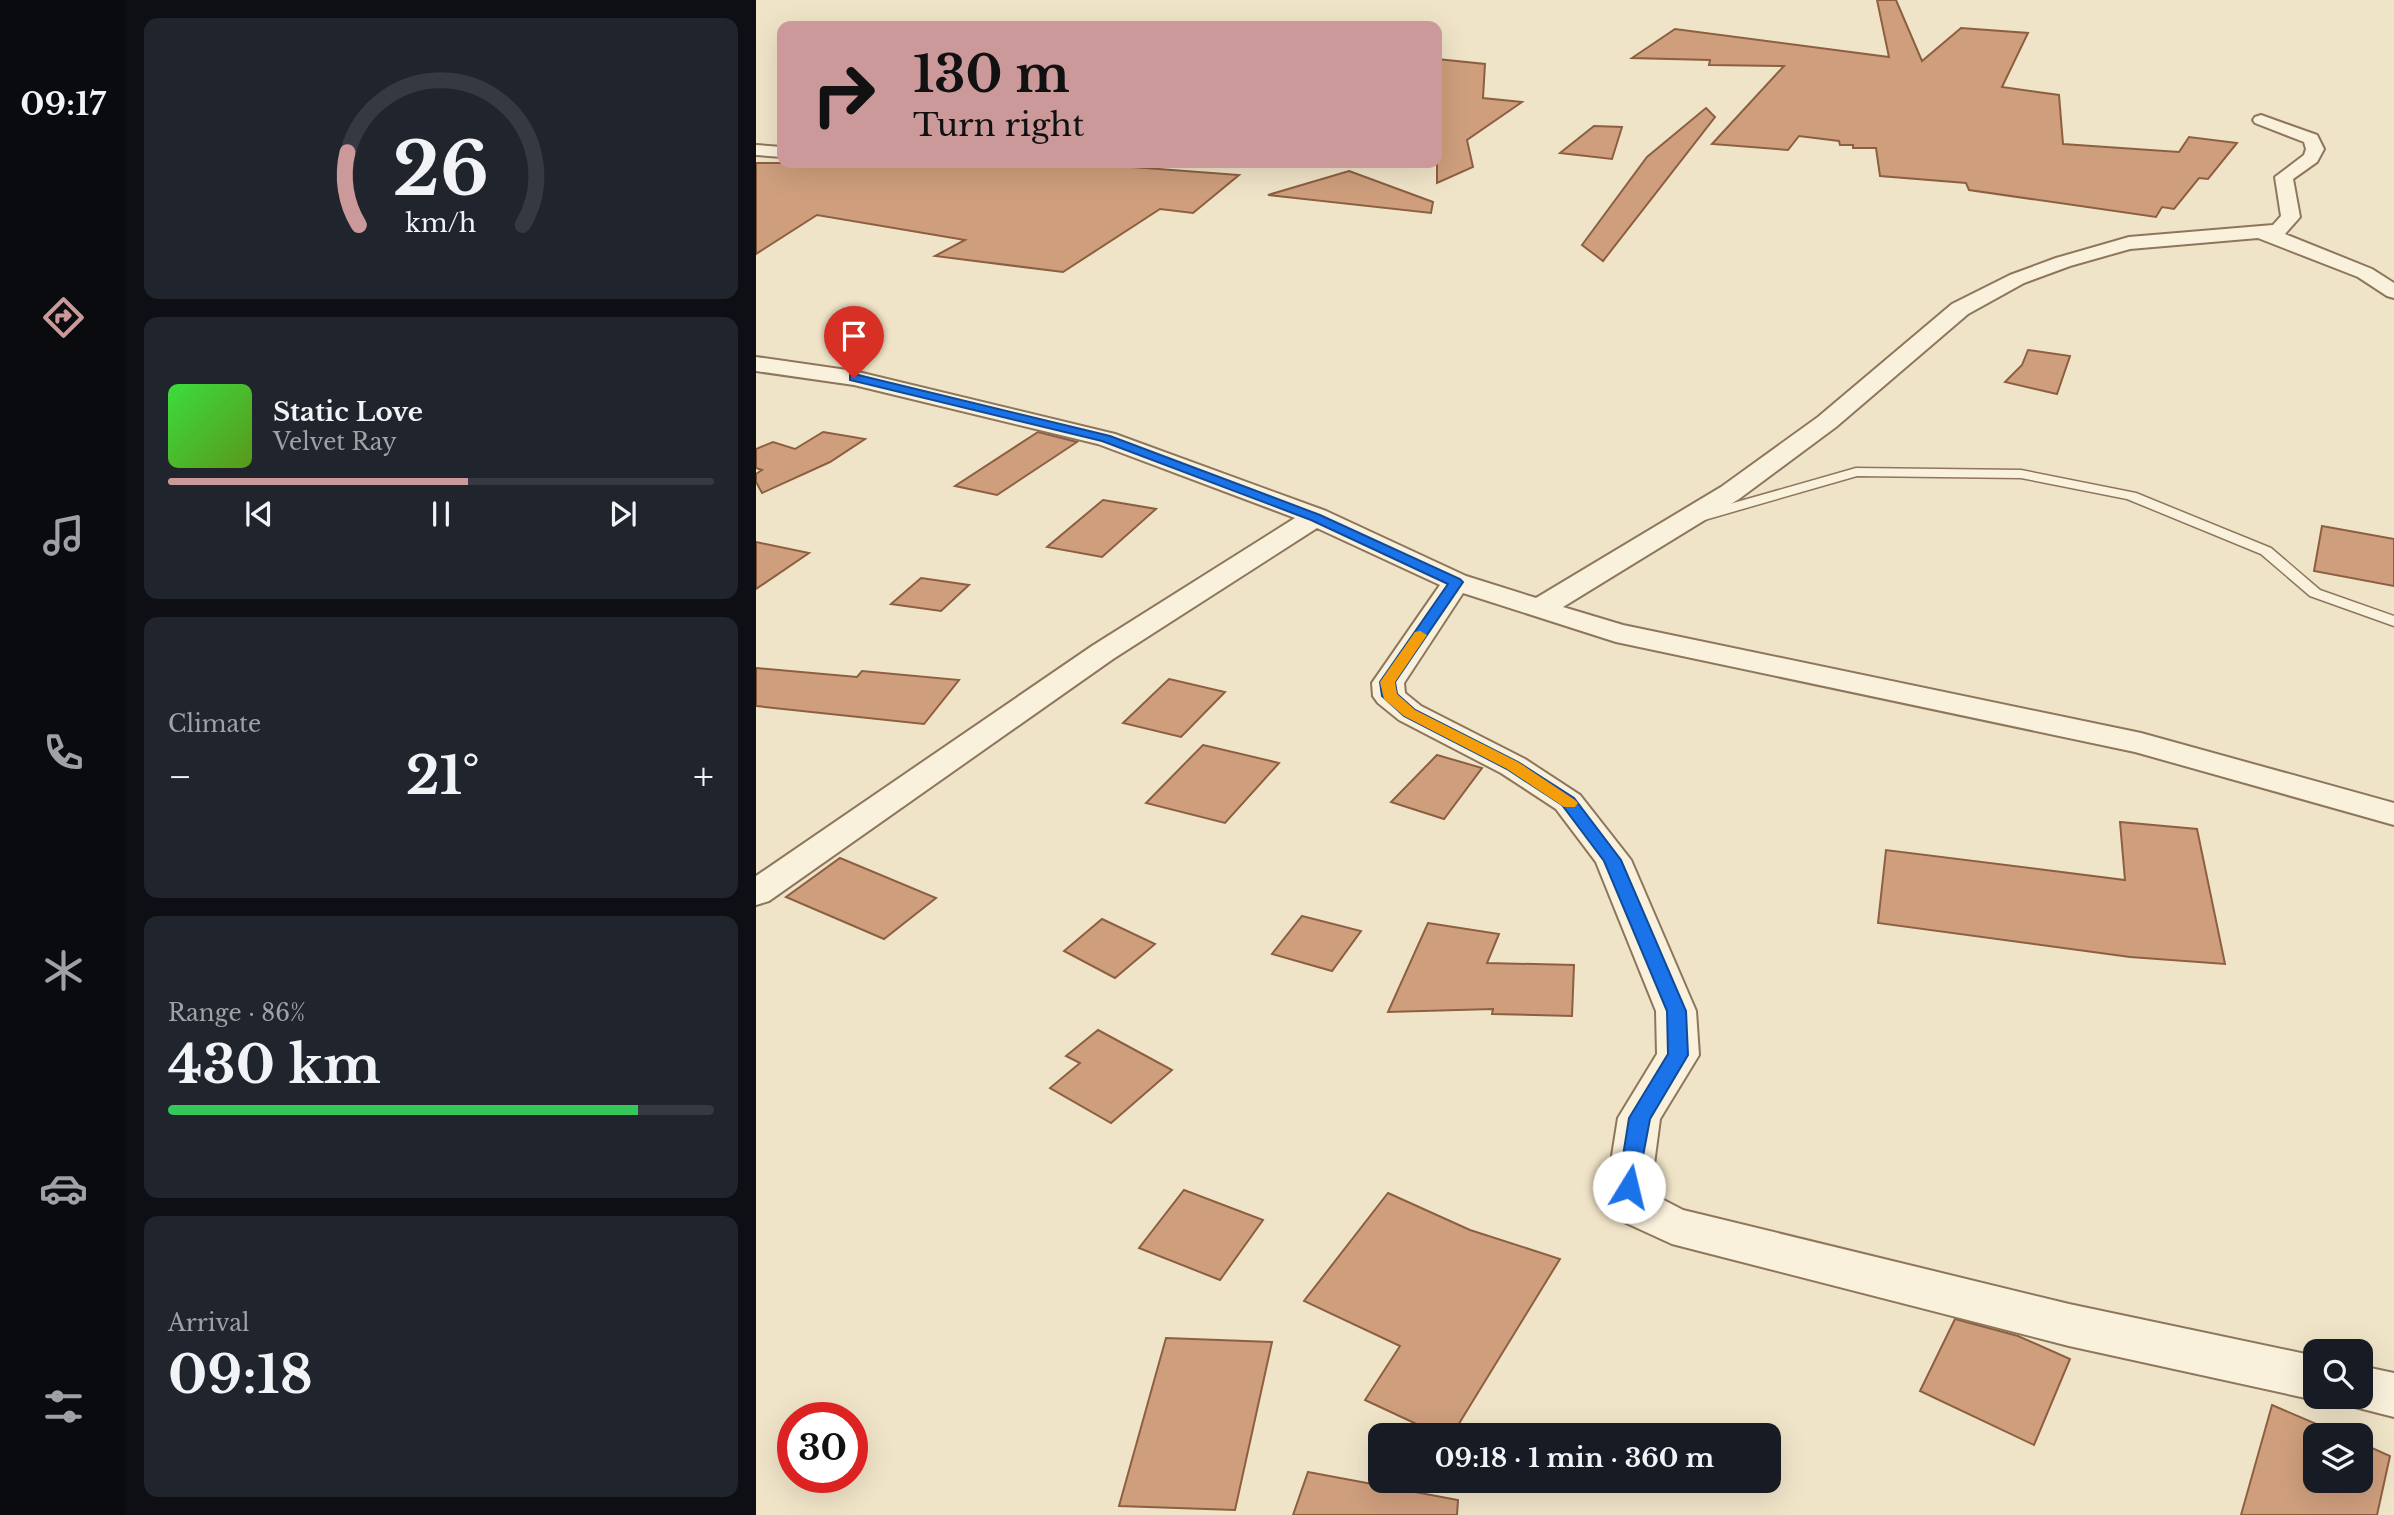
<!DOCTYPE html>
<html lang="en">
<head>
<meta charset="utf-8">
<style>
  body { margin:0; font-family:"Libre Baskerville",serif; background:#20242c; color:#f1f3f6; height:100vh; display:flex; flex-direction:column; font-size:26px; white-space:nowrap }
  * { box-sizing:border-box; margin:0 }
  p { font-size:23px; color:#9ea1a6 }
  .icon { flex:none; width:38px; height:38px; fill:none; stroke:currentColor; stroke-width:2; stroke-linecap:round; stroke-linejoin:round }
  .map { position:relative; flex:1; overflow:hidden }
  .details { display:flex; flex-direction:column; gap:18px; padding:18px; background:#0d0f14; width:630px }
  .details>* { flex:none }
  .hud { position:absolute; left:21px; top:21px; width:665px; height:147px; border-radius:14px; box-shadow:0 7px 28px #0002; background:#cc999b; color:#111; overflow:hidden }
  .tools { position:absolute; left:1547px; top:1339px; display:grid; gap:14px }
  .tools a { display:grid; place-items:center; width:70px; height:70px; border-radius:14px; background:#171b24; box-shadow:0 7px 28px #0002; font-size:35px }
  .speed { position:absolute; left:21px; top:1402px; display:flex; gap:14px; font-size:35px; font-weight:700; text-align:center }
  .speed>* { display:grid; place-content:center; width:91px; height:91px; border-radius:50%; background:#171b24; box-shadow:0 7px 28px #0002; line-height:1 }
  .speed .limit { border:10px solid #d22; background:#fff; color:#111 }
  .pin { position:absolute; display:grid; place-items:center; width:60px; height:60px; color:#fff; margin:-72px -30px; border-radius:50% 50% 50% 0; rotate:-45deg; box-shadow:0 0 7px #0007 }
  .pin .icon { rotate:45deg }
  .me { position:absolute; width:77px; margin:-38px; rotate:9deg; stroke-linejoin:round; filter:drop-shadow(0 0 5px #0008) }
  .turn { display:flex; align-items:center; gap:24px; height:147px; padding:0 21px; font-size:32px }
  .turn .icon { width:91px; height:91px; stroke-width:2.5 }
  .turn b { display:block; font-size:49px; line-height:60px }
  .big { font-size:52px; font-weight:700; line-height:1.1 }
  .details .widget { flex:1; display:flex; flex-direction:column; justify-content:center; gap:10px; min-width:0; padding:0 24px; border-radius:14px; background:#20242c }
  .details .dial { align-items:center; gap:0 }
  .dial svg { height:182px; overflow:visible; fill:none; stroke:#363941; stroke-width:7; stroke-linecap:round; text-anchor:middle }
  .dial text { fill:#f1f3f6; stroke:none }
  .song { display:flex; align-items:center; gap:21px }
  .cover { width:84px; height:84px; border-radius:10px; background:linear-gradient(135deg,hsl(120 70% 55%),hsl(90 70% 35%)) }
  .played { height:7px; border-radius:4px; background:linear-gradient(90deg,#cc999b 55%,#363941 55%) }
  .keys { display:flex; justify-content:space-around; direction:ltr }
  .heat { display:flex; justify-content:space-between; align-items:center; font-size:38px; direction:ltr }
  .charge { height:10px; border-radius:5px; background:linear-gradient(90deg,#34c759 86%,#363941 0) }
  .trip { position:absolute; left:612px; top:1423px; width:413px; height:70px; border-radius:14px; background:#171b24; box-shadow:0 7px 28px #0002; font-weight:700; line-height:70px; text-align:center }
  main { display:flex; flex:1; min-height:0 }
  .dock { display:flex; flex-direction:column; width:126px; justify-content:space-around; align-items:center; background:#090b0e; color:#9ea1a6 }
  .dock .icon { width:49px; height:49px }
  .dock .selected { color:#cc999b }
  .dock b { font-size:32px; color:#f1f3f6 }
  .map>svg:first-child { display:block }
  .building { fill:#cf9f7d; stroke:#8d5f41; stroke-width:2 }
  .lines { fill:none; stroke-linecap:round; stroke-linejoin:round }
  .service-casing { stroke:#8d765c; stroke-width:3 }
  .minor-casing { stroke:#8d765c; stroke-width:4 }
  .service { fill:#faf1dc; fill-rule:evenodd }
  .minor { fill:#faf1dc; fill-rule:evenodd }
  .route { fill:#1a73e8; stroke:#114b97; stroke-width:2 }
  .slow { fill:#f59e0b }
</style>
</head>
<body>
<main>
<nav class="dock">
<b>09:17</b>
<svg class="icon selected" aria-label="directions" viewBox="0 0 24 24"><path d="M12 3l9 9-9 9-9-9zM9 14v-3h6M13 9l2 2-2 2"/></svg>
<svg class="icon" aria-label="music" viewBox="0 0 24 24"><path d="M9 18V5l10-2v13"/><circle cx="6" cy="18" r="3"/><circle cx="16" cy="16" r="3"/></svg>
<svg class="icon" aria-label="phone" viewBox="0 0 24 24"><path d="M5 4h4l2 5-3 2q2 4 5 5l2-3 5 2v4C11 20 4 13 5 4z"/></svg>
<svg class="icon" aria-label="climate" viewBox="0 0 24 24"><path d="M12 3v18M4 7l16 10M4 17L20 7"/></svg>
<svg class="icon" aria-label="car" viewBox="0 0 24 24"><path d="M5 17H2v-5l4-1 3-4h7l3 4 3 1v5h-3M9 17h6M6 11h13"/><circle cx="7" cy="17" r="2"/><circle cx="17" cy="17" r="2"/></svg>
<svg class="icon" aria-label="filters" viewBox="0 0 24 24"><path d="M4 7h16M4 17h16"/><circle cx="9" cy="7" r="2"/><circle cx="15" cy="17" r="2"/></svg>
</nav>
<section class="details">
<div class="widget dial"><svg viewBox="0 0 100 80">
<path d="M14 69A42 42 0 1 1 86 69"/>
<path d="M14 69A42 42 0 0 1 9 37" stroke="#cc999b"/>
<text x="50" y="56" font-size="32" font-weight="700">26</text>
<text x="50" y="72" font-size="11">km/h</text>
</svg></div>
<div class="widget">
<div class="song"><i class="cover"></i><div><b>Static Love</b><p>Velvet Ray</p></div></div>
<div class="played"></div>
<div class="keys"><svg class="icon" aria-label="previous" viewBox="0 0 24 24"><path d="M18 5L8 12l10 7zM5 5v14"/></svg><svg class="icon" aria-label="pause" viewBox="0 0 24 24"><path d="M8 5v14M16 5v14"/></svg><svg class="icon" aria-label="next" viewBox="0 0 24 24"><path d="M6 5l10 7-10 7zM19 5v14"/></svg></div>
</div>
<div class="widget"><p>Climate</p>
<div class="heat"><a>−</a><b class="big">21°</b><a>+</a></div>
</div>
<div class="widget"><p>Range · 86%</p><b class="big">430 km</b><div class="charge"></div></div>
<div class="widget"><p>Arrival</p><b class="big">09:18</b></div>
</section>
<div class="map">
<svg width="1638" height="1515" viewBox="0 0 1638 1515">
  <rect width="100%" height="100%" fill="#f0e4c8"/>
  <!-- building -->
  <g class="building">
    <path d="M1121 0H1140L1166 61 1205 28 1272 33 1246 87 1303 95 1307 144 1423 152 1433 137 1481 143 1452 179 1443 178 1418 209 1406 207 1400 217 1213 190 1210 183 1124 176 1120 148H1097V145H1084L1083 141 1043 136 1032 150 956 144 1028 66 953 65 954 60 876 58 919 29 1133 57Z"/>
    <path d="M681 59 729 64 727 98 766 102 711 140 717 167 681 183Z"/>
    <path d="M950 108 959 117 847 261 826 245 891 157Z"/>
    <path d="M838 126 866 127 856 159 804 153Z"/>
    <path d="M0 163H323L483 175 437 213 404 209 307 272 179 256 209 240 61 215 0 254Z"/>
    <path d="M593 171 677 202 675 213 512 195Z"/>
    <path d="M1272 350 1314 356 1301 394 1249 382 1266 365Z"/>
    <path d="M67 432 109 439 74 462 6 493 0 482V474L6 470 0 468V449L17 442 39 449Z"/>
    <path d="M282 432 321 442 241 495 199 486Z"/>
    <path d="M347 500 400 509 346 557 291 547Z"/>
    <path d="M1566 526 1638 539V586L1558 571Z"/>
    <path d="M0 542 53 553 0 589Z"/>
    <path d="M165 578 213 585 185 611 135 604Z"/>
    <path d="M0 668 101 677 106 671 203 680 168 724 0 706Z"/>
    <path d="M413 679 469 692 425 737 367 723Z"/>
    <path d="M447 745 523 763 469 823 390 803Z"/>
    <path d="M681 755 726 768 688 819 635 802Z"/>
    <path d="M1364 822 1441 829 1469 964 1374 957 1122 923 1130 850 1369 880Z"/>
    <path d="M84 858 180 898 128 939 30 897Z"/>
    <path d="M546 916 605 931 576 971 516 954Z"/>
    <path d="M346 919 399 944 359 978 308 951Z"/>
    <path d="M672 923 743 934 731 963 818 965 816 1016 736 1014 737 1009 632 1012Z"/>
    <path d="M342 1030 416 1070 355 1123 294 1088 324 1063 310 1056Z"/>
    <path d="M428 1190 507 1220 464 1280 383 1248Z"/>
    <path d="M632 1193 714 1230 804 1259 696 1435H684L609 1400 644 1346 548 1301Z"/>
    <path d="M1199 1319 1262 1336 1314 1359 1278 1445 1164 1391Z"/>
    <path d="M410 1338 516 1342 479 1510 363 1506Z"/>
    <path d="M1516 1405 1586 1435H1559V1480H1605V1443L1634 1456 1621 1515H1485Z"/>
    <path d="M552 1472 702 1500 701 1515H537Z"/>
  </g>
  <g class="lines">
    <!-- service casing -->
    <g class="service-casing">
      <path id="service" d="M1100 468 1265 470 1380 493 1515 548 1564 590 1638 616V626L1554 596 1505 554 1371 499 1265 478 1101 476 945 521H935L933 518 935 515Z"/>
    </g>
    <!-- minor casing -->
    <g class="minor-casing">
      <g id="minor">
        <path d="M1505 115 1561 135 1568 149 1561 162 1537 179 1544 217 1529 234 1616 269 1638 283V298L1631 296 1602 277 1502 238 1374 249 1314 266 1268 283 1212 314 1080 427 983 499 807 607 867 625 1385 733 1638 803V825L1379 752 860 642 707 593 648 683 649 693 665 706 769 759 824 795 875 860 940 1011 943 1055 904 1119 895 1187 900 1196 927 1210 1313 1304 1559 1356V1396H1568L1559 1400 1313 1346 916 1244 868 1222 851 1187 862 1118 901 1054 900 1011 840 862 800 809 745 773 643 720 622 703 617 696 616 683 684 585 561 528 357 659 13 901 0 905V876L336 646 539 518 342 444 98 385 0 371V357L98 371 359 434 570 511 710 576 780 598 965 487 1062 417 1196 304 1254 275 1300 258 1373 237 1517 225 1525 216 1519 177 1548 155 1550 149 1548 142 1499 123 1497 120 1499 117Z"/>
        <path d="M0 145 26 147V157L0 155Z"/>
        <path d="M1605 1366 1638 1373V1417L1587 1404 1584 1396H1605Z"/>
      </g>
    </g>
    <!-- service -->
    <use href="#service" class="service"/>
    <!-- minor -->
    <use href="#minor" class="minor"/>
  </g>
  <!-- route -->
  <path class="route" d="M98 374 354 436 564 515 704 579 707 582 639 682 641 694 659 710 762 762 818 798 865 860 930 1011 932 1055 894 1119 880 1193 873 1196 865 1193 862 1187 873 1118 912 1054 911 1011 848 861 806 805 751 769 648 716 626 696 624 682 692 584 555 520 346 441 94 380V375Z"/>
  <!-- slow -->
  <path class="slow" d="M664 631 671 635 639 682 641 694 659 710 762 762 819 800 822 803 819 807H808L751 769 648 716 628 699 624 682 659 632Z"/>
</svg>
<div class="tools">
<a><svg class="icon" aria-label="search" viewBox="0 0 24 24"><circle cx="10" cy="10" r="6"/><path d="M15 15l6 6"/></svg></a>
<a><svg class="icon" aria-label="layers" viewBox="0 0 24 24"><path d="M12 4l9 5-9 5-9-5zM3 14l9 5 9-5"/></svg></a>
</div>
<div class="speed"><div class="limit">30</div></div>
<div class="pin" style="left:98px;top:378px;background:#d93025"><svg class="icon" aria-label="arrive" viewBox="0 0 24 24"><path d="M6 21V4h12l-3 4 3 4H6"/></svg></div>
<svg class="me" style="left:873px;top:1187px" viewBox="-20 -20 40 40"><circle r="19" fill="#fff"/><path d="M0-13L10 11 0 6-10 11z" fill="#1a73e8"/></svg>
<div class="trip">09:18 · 1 min · 360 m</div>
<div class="hud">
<div class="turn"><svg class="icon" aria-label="right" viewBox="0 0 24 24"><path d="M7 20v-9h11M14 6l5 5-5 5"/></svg><div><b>130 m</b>Turn right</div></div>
</div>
</div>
</main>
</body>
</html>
